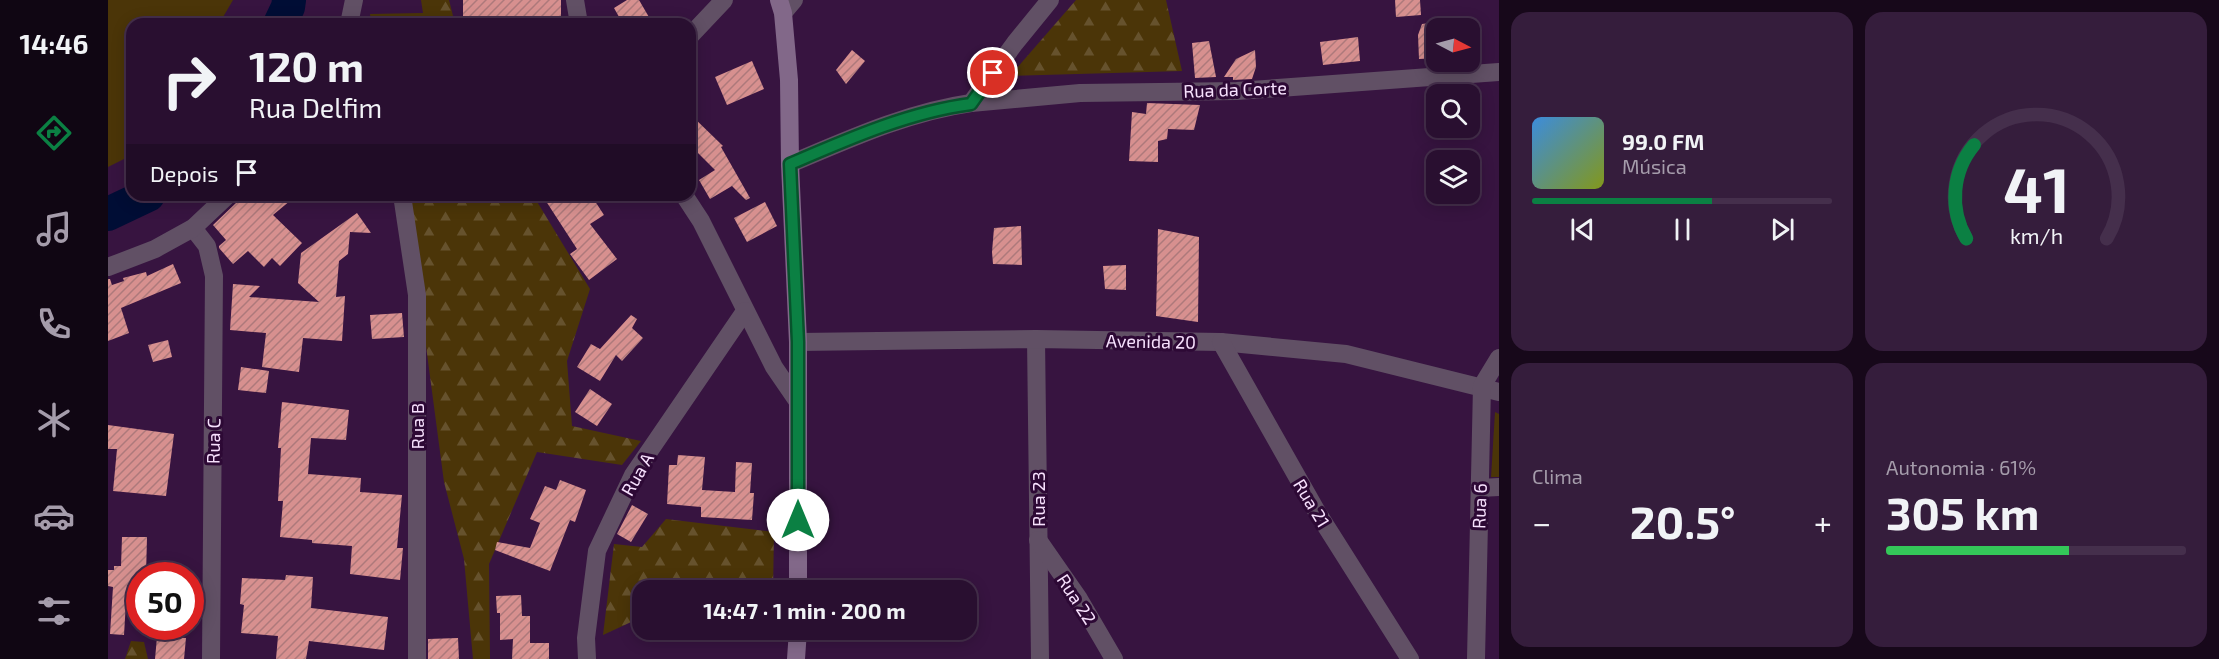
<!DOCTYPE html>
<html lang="pt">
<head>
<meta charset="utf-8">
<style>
  body { margin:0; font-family:"Exo 2",sans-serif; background:#351d3c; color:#f1f3f6; height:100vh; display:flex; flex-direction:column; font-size:22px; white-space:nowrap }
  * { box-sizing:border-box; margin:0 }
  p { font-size:20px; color:#a59cab }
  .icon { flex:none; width:33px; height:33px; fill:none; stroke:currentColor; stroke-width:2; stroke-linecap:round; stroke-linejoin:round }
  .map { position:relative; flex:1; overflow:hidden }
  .sheet { display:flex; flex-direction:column; gap:12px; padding:12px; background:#17081a; width:720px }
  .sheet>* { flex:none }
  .top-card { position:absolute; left:18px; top:18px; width:570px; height:183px; border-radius:18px; box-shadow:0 3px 15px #0003,0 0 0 2px #452f4c; background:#290f30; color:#f1f3f6; overflow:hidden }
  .needle { width:39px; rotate:96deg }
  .controls { position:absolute; left:1318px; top:18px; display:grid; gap:12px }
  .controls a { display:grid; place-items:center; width:54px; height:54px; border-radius:12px; background:#290f30; box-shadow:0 3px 15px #0003,0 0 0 2px #452f4c; font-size:30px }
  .speed { position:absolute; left:18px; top:562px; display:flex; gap:12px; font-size:30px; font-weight:700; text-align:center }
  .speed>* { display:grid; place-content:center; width:78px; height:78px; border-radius:50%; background:#290f30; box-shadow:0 3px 15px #0003,0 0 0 2px #452f4c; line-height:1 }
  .speed .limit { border:9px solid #d22; background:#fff; color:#111 }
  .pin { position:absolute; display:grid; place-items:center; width:51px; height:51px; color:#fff; margin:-26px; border:3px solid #fff; border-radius:50%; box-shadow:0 2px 6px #0007 }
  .me { position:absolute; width:66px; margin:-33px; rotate:0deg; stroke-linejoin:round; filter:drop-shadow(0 0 4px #0008) }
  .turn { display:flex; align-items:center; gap:21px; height:126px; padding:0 24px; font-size:27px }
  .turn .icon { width:78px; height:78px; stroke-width:2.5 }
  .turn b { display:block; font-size:42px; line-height:51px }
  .then { display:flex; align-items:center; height:57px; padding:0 24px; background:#0003; gap:12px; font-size:22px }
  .big { font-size:45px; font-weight:700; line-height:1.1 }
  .sheet .tile { flex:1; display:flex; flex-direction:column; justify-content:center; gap:9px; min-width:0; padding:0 21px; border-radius:18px; background:#351d3c }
  .sheet .dial { align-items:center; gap:0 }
  .dial svg { height:156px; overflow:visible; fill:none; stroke:#452f4c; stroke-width:7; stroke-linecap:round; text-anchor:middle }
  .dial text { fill:#f1f3f6; stroke:none }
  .song { display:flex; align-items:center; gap:18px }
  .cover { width:72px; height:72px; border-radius:9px; background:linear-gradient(135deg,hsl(210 70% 55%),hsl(70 70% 35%)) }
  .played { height:6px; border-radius:3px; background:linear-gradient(90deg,#0b8043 60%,#452f4c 60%) }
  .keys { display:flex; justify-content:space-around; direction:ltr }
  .heat { display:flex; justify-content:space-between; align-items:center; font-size:33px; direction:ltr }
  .charge { height:9px; border-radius:4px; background:linear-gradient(90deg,#34c759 61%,#452f4c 0) }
  .sheet .tiles { flex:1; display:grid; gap:12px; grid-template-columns:repeat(2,1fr) }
  .trip { position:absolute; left:524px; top:580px; width:345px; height:60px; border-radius:18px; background:#290f30; box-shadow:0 3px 15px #0003,0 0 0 2px #452f4c; font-weight:700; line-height:60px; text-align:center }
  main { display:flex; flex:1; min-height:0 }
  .tab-bar { display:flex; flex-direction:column; width:108px; justify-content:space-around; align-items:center; background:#100613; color:#a59cab }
  .tab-bar .icon { width:42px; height:42px }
  .tab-bar .on { color:#0b8043 }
  .tab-bar b { font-size:27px; color:#f1f3f6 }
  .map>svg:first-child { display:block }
  .grass { fill:#4b3508 }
  .forest { fill:url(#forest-firs) }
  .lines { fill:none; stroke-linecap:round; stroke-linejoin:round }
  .river { stroke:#000d35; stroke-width:34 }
  .building { fill:url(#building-hatch) }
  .minor { stroke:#615065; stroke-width:18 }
  .secondary { stroke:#826889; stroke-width:18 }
  .route-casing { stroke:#07532c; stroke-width:15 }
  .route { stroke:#0b8043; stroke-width:10 }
  .labels { text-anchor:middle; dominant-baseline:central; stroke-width:6; stroke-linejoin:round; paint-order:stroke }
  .street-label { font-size:18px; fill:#f7e1fd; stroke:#2d0935 }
</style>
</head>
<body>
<main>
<nav class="tab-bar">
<b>14:46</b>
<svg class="icon on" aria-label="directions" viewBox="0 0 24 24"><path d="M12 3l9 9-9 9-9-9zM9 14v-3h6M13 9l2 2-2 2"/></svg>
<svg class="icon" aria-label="music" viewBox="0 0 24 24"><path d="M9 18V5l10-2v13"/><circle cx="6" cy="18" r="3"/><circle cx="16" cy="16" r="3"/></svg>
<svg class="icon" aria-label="phone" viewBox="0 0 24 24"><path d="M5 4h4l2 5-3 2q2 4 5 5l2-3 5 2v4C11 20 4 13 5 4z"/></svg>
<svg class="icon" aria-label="climate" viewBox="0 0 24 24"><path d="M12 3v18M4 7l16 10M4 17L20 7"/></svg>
<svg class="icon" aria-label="car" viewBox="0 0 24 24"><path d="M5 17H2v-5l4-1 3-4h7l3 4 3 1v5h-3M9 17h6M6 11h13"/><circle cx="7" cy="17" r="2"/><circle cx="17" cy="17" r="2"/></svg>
<svg class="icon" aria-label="filters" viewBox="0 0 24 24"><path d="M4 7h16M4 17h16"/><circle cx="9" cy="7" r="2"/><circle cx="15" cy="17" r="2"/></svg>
</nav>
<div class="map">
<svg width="1391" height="659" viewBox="0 0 1391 659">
  <defs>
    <pattern id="forest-firs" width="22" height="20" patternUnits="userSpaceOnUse" patternTransform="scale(1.5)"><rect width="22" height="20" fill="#4b3508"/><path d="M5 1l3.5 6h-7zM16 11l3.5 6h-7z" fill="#66522d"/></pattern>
    <pattern id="building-hatch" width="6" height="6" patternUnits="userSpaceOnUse" patternTransform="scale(1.5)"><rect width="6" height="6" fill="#d7908f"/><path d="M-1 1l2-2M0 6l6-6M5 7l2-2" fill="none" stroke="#ad797b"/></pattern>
  </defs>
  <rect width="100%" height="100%" fill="#371440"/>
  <!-- grass -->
  <g class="grass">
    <path d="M0 0H125L111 24H24V155L0 167Z"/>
    <path d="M1387 412 1391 414V477H1383Z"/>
  </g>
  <!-- forest -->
  <g class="forest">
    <path d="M313 0H341L347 24 388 20 387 24H264L262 14 315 13Z"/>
    <path d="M968 0H1058L1074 71 902 76Z"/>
    <path d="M298 195H425L482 289 459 361 464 426 533 441 514 465 429 452 381 564 382 659H365L356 559 336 482Z"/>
    <path d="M558 519 666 532 665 591H644L599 586 588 591H534V617L495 635 506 544 534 547Z"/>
    <path d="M23 641 36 642 40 659H17Z"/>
  </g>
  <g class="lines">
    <!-- river -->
    <g class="river">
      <path d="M172 24 180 7 181 0"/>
      <path d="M0 214 40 195"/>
    </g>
  </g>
  <!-- building -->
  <g class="building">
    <path d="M355 0H453V22L355 19Z"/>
    <path d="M519 0H531L545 24H515L506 8Z"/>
    <path d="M1287 0H1312L1313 15 1288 17Z"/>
    <path d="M1329 22V58L1311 59 1310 35 1314 24Z"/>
    <path d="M1250 37 1252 61 1215 65 1212 42Z"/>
    <path d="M1101 41 1108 77 1087 78 1084 43Z"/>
    <path d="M744 50 757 61 738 84 728 70Z"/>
    <path d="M1147 50 1148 67 1144 79 1125 80V77H1116L1128 59Z"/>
    <path d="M644 61 656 89 619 105 607 77Z"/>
    <path d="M1039 103 1092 105 1086 130 1060 129 1059 139 1050 141V162L1021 161 1024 112 1038 114Z"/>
    <path d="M582 114 615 146 613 147 642 198 638 200 624 186 602 199 591 180 607 170 582 145Z"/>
    <path d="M131 195H189L165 215 194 243 172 266 164 258 156 267 140 251 125 264 111 248V246L118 240 105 225 128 203Z"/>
    <path d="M434 195H483L496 215 482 224 509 259 481 280 462 254 469 249Z"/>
    <path d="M657 202 669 226 639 242 626 218Z"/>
    <path d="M249 213 263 233 242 232 240 254 231 261 228 297 237 296 234 341 195 338 191 372 154 367 158 333 122 330 125 284 152 286 141 297 211 302 190 283 193 253Z"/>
    <path d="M913 226 914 265 885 264 884 252 886 228Z"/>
    <path d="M1050 229 1091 237 1090 322 1048 316Z"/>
    <path d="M65 264 73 283 13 308 21 333 0 341V279H2L4 285 16 281 15 278 38 272 39 276Z"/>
    <path d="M1018 265V290L997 289 995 266Z"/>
    <path d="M294 313 296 337 264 339 262 315Z"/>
    <path d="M523 315 529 319 524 328 535 338 514 361 508 355 492 381 469 367 483 344 492 349Z"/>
    <path d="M60 340 64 357 45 362 40 345Z"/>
    <path d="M133 367 161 371 158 393 130 390Z"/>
    <path d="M482 389 504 404 489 426 467 412Z"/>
    <path d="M174 402 241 410 238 440 203 438 200 474 253 478 252 492 294 495 289 548H295L292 580 242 574 244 546 204 543V540L172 537 175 501H170L173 448H170Z"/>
    <path d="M0 425 66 434 58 496 5 491 9 449H0Z"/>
    <path d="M570 455 597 457 594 490 627 492 628 462 644 463 642 493H646L644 520 593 517V507L559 504 561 465H569Z"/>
    <path d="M452 480 478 490 467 522 462 520 442 571 387 550 389 542 422 548 432 523 422 519 437 486 448 490Z"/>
    <path d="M524 505 540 514 523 542 509 534Z"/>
    <path d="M14 537H39L38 576H32V582H28L26 603 18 602 16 635 2 634 5 587 0 586V570H6V566H13Z"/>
    <path d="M178 575 205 577 203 608 280 617 276 650 201 641 198 659H168L170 636 133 633 136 605 132 604 134 578 177 580Z"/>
    <path d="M413 595 414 616H422V643H441V659H404L405 639 392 640V613H389L388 596Z"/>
    <path d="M49 637 78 638 76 659H47Z"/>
    <path d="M350 638 351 659H320V639Z"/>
  </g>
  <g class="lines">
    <!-- minor -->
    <g class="minor">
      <path d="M467 0 471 24"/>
      <path d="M675 13 686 0"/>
      <path d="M241 24 246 0"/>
      <path d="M582 36 616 0"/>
      <path d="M863 103 972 93 1129 91 1391 72"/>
      <path d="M682 164C741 139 800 112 863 103L907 43 942 0"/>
      <path d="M294 195 309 295V659"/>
      <path d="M576 195 593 221 666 367 690 402"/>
      <path d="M85 228 99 246 106 276 103 659"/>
      <path d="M0 267 47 249 85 228 120 195"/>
      <path d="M928 339 932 659"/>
      <path d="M690 342 928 339 1113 342 1238 354 1391 392"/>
      <path d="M1113 342 1209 512 1302 659"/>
      <path d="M1372 488 1391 487"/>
      <path d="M930 540 971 599 1006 659"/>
      <path d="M479 659 478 638 489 551 525 475 637 311"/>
      <path d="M1368 659 1374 386 1391 358"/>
    </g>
    <!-- secondary -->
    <g class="secondary">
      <path d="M671 0 675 13 681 80 682 164 690 342V591"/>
      <path d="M688 659 690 630"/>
    </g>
  </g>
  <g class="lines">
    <!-- route casing -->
    <g class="route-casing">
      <path id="route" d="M690 520V342L682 164C740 139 801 112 863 104L885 73"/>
    </g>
    <!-- route -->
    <use href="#route" class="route"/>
  </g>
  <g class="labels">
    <!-- street labels -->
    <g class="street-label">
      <text transform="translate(1127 89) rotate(-2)">Rua da Corte</text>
      <text transform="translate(1043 341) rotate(1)">Avenida 20</text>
      <text transform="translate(309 426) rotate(-90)">Rua B</text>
      <text transform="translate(105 441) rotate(-89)">Rua C</text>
      <text transform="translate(529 474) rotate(-60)">Rua A</text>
      <text transform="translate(930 499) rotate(-90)">Rua 23</text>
      <text transform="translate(1204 503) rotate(59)">Rua 21</text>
      <text transform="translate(1371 506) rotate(-88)">Rua 6</text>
      <text transform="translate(969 599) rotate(57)">Rua 22</text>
    </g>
  </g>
</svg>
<div class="controls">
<a><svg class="needle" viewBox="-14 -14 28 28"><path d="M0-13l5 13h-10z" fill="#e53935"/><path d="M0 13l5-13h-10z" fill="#a59cab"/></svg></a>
<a><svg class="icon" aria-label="search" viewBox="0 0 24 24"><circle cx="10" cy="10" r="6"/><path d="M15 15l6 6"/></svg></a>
<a><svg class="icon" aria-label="layers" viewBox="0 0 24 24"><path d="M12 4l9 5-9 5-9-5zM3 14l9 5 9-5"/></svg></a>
</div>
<div class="speed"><div class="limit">50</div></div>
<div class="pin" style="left:885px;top:73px;background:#d93025"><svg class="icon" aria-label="arrive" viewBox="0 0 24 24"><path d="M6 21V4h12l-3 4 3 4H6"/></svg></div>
<svg class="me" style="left:690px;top:520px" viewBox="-20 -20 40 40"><circle r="19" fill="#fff"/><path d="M0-13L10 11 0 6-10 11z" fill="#0b8043"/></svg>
<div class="trip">14:47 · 1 min · 200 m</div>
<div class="top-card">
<div class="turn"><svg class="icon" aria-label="right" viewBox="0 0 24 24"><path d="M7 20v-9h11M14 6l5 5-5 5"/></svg><div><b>120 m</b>Rua Delfim</div></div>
<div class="then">Depois<svg class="icon" aria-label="arrive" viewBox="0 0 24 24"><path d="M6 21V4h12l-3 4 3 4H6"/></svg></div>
</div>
</div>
<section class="sheet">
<div class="tiles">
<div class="tile">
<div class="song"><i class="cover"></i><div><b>99.0 FM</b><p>Música</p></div></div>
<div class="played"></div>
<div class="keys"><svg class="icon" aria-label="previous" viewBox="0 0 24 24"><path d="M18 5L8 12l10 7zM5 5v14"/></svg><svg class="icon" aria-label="pause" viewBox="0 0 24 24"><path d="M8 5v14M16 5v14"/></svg><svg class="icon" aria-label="next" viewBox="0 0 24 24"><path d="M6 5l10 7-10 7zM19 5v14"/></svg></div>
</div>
<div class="tile dial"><svg viewBox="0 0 100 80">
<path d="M14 69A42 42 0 1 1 86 69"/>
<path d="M14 69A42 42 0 0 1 18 21" stroke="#0b8043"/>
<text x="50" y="56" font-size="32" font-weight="700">41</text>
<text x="50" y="72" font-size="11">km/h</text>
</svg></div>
<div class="tile"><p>Clima</p>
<div class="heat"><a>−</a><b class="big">20.5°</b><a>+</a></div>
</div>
<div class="tile"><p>Autonomia · 61%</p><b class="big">305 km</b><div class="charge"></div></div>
</div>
</section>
</main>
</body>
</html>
